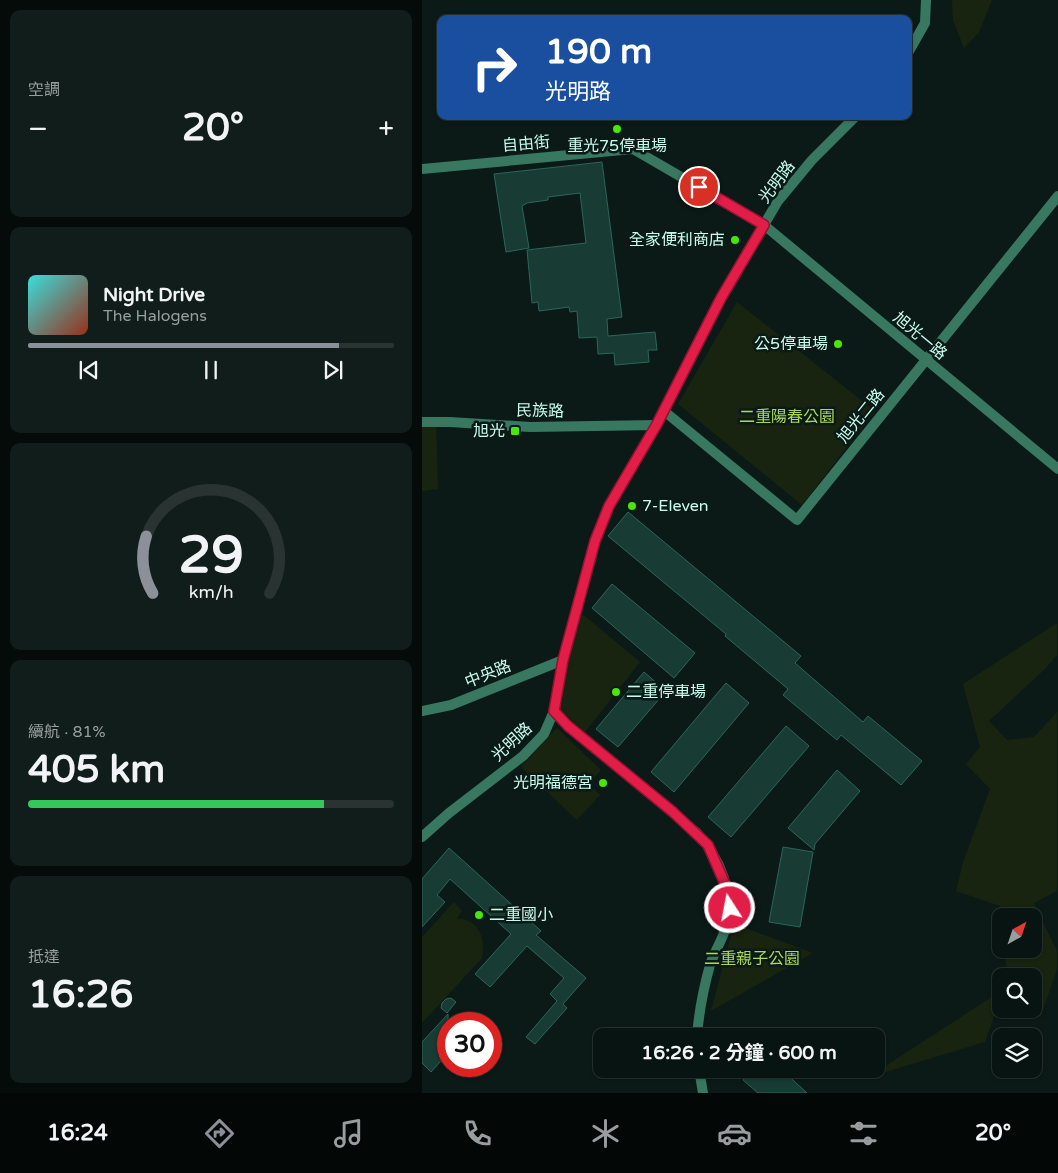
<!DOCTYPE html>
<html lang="zh-TW">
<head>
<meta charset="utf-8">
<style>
  body { margin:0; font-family:"Varela Round","Noto Sans TC",sans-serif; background:#111d1a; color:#f1f3f6; height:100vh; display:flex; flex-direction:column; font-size:19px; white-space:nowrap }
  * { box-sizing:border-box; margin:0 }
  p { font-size:16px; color:#989e9f }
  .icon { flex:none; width:28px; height:28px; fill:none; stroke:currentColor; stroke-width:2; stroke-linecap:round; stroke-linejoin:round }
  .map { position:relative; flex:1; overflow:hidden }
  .sheet { display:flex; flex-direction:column; gap:10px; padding:10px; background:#040b09; width:422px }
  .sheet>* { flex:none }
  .guide { position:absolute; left:15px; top:15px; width:475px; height:105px; border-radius:10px; box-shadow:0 1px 4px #0004,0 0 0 1px #293331; background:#1a4fa0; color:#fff; overflow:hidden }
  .needle { width:32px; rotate:40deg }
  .controls { position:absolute; left:570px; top:908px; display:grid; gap:10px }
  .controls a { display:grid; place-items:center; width:50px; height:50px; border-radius:10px; background:#081411; box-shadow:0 1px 4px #0004,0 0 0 1px #293331; font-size:25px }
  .speed { position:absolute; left:15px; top:1012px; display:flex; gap:10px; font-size:25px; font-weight:700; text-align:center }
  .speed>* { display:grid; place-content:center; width:65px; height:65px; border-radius:50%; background:#081411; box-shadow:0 1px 4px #0004,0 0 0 1px #293331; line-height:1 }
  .speed .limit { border:8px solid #d22; background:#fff; color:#111 }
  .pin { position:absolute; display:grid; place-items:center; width:42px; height:42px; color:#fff; margin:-21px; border:2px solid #fff; border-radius:50%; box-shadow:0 1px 5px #0007 }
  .me { position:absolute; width:55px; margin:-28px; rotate:349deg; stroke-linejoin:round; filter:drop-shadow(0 0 4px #0008) }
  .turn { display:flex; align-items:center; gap:18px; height:105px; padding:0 25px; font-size:22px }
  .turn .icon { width:65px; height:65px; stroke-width:2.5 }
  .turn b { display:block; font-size:35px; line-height:42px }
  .big { font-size:38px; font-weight:700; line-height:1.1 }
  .sheet .widget { flex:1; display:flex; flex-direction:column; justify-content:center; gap:8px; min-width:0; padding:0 18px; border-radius:10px; background:#111d1a }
  .sheet .dial { align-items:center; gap:0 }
  .dial svg { height:130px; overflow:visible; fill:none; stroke:#293331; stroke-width:7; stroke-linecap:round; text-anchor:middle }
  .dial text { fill:#f1f3f6; stroke:none }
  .song { display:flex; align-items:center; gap:15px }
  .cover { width:60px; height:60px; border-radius:8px; background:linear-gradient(135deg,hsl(180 70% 55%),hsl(10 70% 35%)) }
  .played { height:5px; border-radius:2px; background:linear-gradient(90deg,#8c9099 85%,#293331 85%) }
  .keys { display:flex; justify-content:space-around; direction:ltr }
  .heat { display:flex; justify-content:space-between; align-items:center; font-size:28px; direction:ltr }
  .charge { height:8px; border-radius:4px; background:linear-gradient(90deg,#34c759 81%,#293331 0) }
  .trip { position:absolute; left:171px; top:1028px; width:292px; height:50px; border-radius:10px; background:#081411; box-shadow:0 1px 4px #0004,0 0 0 1px #293331; font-weight:700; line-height:50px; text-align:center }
  .tab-bar { display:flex; height:80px; justify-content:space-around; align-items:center; background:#030807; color:#989e9f }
  .tab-bar .icon { width:35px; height:35px }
  .tab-bar .on { color:#8c9099 }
  .tab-bar b { font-size:22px; color:#f1f3f6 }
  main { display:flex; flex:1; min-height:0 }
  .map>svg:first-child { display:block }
  .green { fill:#18240f }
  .building { fill:#183b34; stroke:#2b665b }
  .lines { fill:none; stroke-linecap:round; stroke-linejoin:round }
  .street { stroke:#387861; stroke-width:10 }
  .route-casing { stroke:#92132f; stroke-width:12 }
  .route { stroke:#e11d48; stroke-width:9 }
  .poi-dot { fill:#49e609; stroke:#0b1a17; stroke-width:2 }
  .labels { text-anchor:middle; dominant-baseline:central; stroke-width:5; stroke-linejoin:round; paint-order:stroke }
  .street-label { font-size:16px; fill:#c7fdee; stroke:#0b1a17 }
  .poi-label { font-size:16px; fill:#c7fdee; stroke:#0b1a17; text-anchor:end }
  .park-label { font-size:16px; fill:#aad858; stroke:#0b1a17 }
</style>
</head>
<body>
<main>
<section class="sheet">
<div class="widget"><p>空調</p>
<div class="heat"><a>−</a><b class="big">20°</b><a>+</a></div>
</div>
<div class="widget">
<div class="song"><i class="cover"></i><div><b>Night Drive</b><p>The Halogens</p></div></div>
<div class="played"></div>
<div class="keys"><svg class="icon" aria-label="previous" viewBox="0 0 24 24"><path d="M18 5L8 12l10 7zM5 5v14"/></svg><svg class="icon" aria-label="pause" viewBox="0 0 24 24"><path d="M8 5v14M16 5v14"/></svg><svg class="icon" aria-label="next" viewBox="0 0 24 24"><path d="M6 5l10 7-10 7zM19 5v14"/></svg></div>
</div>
<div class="widget dial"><svg viewBox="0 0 100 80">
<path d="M14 69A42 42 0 1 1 86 69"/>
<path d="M14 69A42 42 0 0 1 10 34" stroke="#8c9099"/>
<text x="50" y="56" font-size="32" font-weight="700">29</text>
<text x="50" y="72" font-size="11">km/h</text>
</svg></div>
<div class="widget"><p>續航 · 81%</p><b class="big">405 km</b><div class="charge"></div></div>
<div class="widget"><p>抵達</p><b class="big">16:26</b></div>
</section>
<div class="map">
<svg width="636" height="1093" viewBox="0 0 636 1093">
  <rect width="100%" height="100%" fill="#0b1a17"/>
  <!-- green -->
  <g class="green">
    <path d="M530 0H570L557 32 542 48 531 20Z"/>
    <path d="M315 302 453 411 380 505 256 404Z"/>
    <path d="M0 420H14L16 489 0 491Z"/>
    <path d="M159 613 218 662 163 732 139 710 147 658Z"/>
    <path d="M635 623V655L624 668 567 721 585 740 612 737 635 712V891L612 903 635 951V969L619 1016H572L563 1042 460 1073 465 1065 579 991V1009H611V976H585L582 949H611V916H579L578 906 534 891 541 862 568 789 544 764 558 747 541 684Z"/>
    <path d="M135 728 179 770 166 784 178 795 155 820 99 767Z"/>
    <path d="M32 902 40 911 35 918C57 920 64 938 60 958L0 1023V937Z"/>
    <path d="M312 924 391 953 289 1011Z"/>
  </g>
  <!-- building -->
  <g class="building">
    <path d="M180 162 200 317 185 319 186 336 233 332 235 350H226L227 362 193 365 192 353 176 354 175 337 157 338 155 311 148 312 147 307 117 311 116 302 110 303 105 250 164 243 158 193 126 197V200L105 203 100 206 107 248 84 252 72 174Z"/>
    <path d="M206 512 379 656 373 663 441 722 446 716 500 761 479 785 419 735 415 740 361 695 366 689 303 636 304 634 186 536Z"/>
    <path d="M190 584 273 653 252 678 170 608Z"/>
    <path d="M222 672 244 691 196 747 174 729Z"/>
    <path d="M304 683 327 703 252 792 229 772Z"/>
    <path d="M364 726 387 746 309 837 286 817Z"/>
    <path d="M415 770 438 791 393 844 392 850 366 828Z"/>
    <path d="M361 847 391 852 378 927 347 922Z"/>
    <path d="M27 848 119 931 114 935 164 978 141 1004 145 1008 113 1044 104 1037 135 1001 128 994 142 978 105 946 68 987 53 974 89 934 28 879 15 895 23 902 0 927V879Z"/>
    <path d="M29 998 34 1002 25 1013 19 1008 20 1003 24 999Z"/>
    <path d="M26 1014V1053L9 1072 0 1063V1042Z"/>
    <path d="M330 1069H359L385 1093H336L321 1080Z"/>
  </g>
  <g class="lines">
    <!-- street -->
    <g class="street">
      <path d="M486 53 503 23 504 0"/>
      <path d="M0 169 211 149 342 225 636 469"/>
      <path d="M242 411 375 520 636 196"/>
      <path d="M0 422H28L108 427 235 425"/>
      <path d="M0 711 29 705 141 660"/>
      <path d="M132 711 146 726 274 832C299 859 313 893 303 930 299 942 292 953 288 965 281 990 277 1011 275 1036"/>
      <path d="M0 837 27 813 101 756 122 734 132 711 141 660 173 541 187 506 235 425 299 298 356 201 390 160 434 116"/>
      <path d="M277 1069 281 1093"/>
    </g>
  </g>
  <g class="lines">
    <!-- route casing -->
    <g class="route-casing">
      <path id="route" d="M277 187 342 225 299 298 235 424 187 506 173 541 141 660 132 711 146 726 251 812 286 845 307 893 308 908"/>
    </g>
    <!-- route -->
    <use href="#route" class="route"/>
  </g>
  <!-- markers -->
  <g class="poi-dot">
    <circle cx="195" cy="129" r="5"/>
    <circle cx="313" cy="240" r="5"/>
    <circle cx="416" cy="344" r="5"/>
    <rect x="88" y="426" width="10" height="10" rx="2.5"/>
    <circle cx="210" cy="506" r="5"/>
    <circle cx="194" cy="692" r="5"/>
    <circle cx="181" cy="783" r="5"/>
    <circle cx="57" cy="915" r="5"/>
  </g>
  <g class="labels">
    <!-- street labels -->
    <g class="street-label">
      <text transform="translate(104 144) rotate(-5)">自由街</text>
      <text transform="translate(355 182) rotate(-53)">光明路</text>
      <text transform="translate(498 336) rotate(40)">旭光一路</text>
      <text transform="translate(118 411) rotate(1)">民族路</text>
      <text transform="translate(439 416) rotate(-51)">旭光二路</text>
      <text transform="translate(66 674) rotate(-22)">中央路</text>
      <text transform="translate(90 742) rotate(-43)">光明路</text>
    </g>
    <!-- poi labels -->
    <g class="poi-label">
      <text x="195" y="146" text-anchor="middle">重光75停車場</text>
      <text x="303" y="240">全家便利商店</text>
      <text x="406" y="344">公5停車場</text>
      <text x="83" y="431">旭光</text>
      <text x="220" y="506" text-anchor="start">7-Eleven</text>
      <text x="204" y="692" text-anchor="start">二重停車場</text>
      <text x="171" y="783">光明福德宮</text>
      <text x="67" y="915" text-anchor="start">二重國小</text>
    </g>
    <!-- park labels -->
    <g class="park-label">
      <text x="365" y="417">二重陽春公園</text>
      <text x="330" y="959">二重親子公園</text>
    </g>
  </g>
</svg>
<div class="controls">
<a><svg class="needle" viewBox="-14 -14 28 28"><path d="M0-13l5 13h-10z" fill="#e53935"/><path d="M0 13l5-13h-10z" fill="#989e9f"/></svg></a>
<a><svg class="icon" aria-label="search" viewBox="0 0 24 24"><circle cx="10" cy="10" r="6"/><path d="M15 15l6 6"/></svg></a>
<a><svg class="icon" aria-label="layers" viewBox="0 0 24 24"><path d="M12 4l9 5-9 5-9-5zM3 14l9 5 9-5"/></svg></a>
</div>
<div class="speed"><div class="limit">30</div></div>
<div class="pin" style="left:277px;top:187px;background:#d93025"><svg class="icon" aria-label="arrive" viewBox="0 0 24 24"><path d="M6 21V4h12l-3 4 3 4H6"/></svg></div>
<svg class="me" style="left:308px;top:908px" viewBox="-20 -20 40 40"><circle r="17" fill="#e11d48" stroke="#fff" stroke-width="3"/><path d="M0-11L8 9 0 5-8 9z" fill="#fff"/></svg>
<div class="trip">16:26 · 2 分鐘 · 600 m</div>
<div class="guide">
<div class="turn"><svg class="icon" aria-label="right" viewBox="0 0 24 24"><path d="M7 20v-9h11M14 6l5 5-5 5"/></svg><div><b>190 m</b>光明路</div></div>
</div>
</div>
</main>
<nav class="tab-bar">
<b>16:24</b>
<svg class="icon on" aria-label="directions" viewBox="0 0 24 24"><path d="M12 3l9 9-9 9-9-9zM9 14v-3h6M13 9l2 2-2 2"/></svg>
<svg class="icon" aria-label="music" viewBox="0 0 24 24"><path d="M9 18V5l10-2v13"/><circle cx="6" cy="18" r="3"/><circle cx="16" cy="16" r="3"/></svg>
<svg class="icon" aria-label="phone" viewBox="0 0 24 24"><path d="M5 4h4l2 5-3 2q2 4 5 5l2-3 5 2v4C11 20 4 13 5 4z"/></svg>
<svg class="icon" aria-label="climate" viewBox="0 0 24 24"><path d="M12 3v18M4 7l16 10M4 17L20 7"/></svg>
<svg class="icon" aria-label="car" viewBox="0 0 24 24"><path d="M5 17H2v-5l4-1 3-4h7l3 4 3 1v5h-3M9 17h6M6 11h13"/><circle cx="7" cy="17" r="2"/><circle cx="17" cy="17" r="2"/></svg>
<svg class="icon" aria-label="filters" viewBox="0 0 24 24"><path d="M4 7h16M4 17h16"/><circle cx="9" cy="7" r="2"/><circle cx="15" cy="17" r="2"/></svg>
<b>20°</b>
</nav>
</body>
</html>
